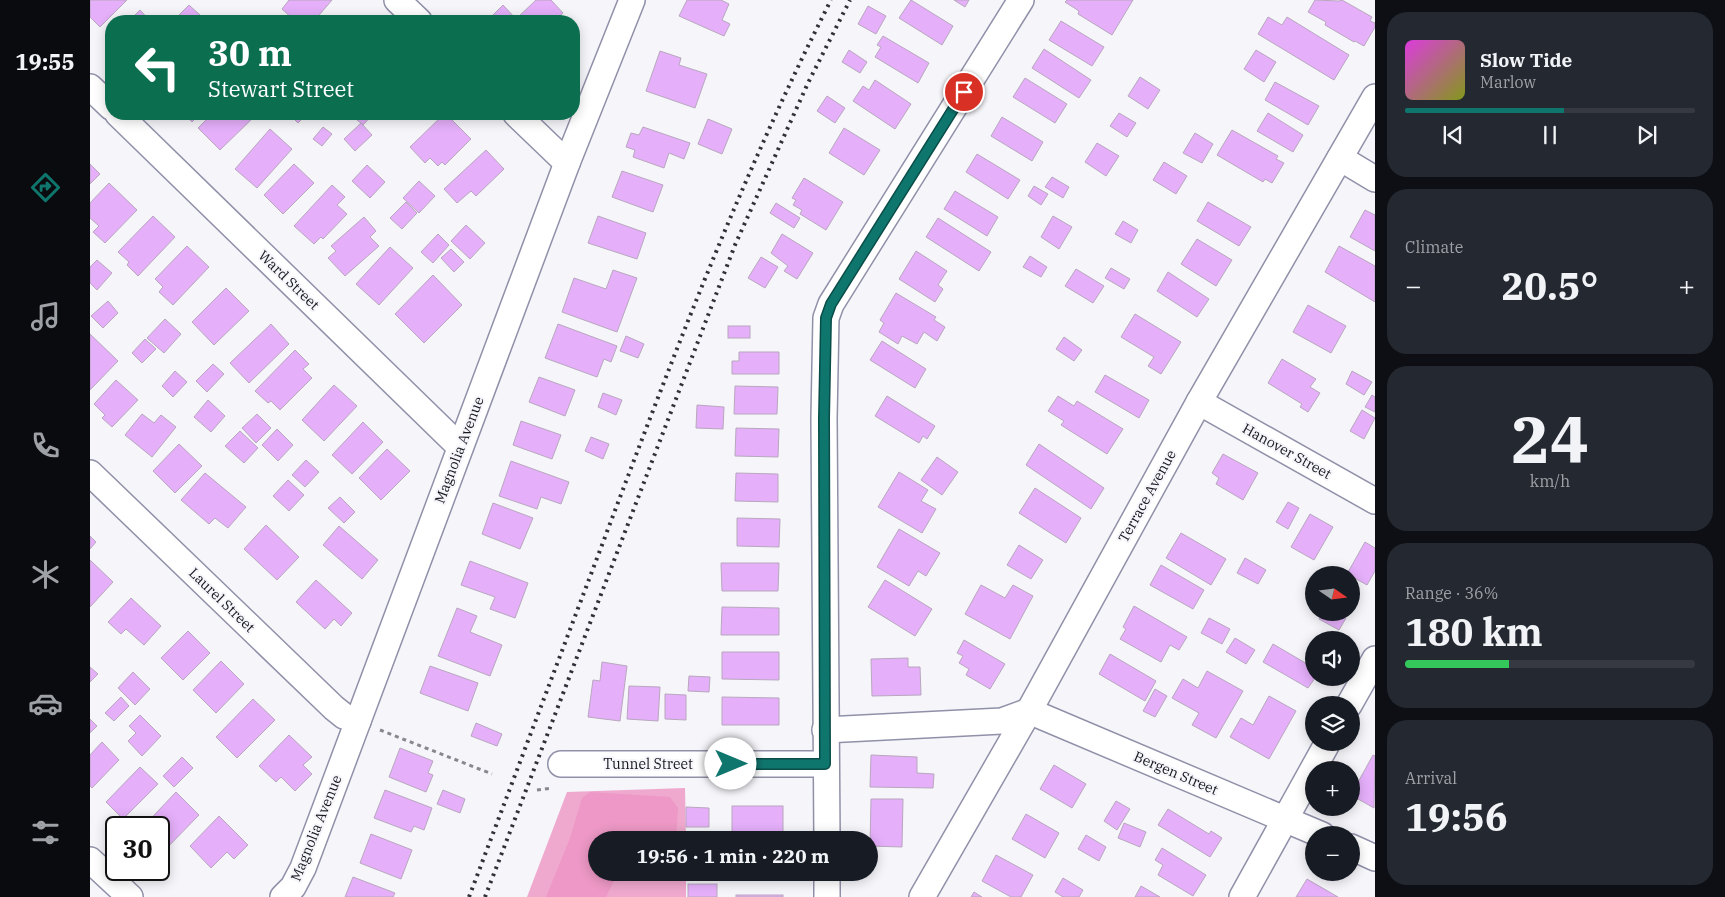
<!DOCTYPE html>
<html lang="en">
<head>
<meta charset="utf-8">
<style>
  body { margin:0; font-family:"IBM Plex Serif",serif; background:#242831; color:#f1f3f6; height:100vh; display:flex; flex-direction:column; font-size:19px; white-space:nowrap }
  * { box-sizing:border-box; margin:0 }
  p { font-size:16px; color:#9ea1a6 }
  .icon { flex:none; width:28px; height:28px; fill:none; stroke:currentColor; stroke-width:2; stroke-linecap:round; stroke-linejoin:round }
  .map { position:relative; flex:1; overflow:hidden }
  .panel { display:flex; flex-direction:column; gap:12px; padding:12px; background:#0d0f14; width:350px }
  .panel>* { flex:none }
  .banner { position:absolute; left:15px; top:15px; width:475px; height:105px; border-radius:20px; box-shadow:0 2px 12px #0003; background:#0b6e4f; color:#fff; overflow:hidden }
  .needle { width:32px; rotate:104deg }
  .controls { position:absolute; left:1215px; top:566px; display:grid; gap:10px }
  .controls a { display:grid; place-items:center; width:55px; height:55px; border-radius:50%; background:#171b24; box-shadow:0 2px 12px #0003; font-size:25px }
  .speed { position:absolute; left:15px; top:816px; display:flex; gap:10px; font-size:25px; font-weight:700; text-align:center }
  .speed>* { display:grid; place-content:center; width:65px; height:65px; border-radius:50%; background:#171b24; box-shadow:0 2px 12px #0003; line-height:1 }
  .speed .limit { border:2px solid #111; border-radius:8px; background:#fff; color:#111 }
  .pin { position:absolute; display:grid; place-items:center; width:42px; height:42px; color:#fff; margin:-21px; border:2px solid #fff; border-radius:50%; box-shadow:0 1px 5px #0007 }
  .me { position:absolute; width:55px; margin:-28px; rotate:90deg; stroke-linejoin:round; filter:drop-shadow(0 0 4px #0008) }
  .turn { display:flex; align-items:center; gap:18px; height:105px; padding:0 20px; font-size:22px }
  .turn .icon { width:65px; height:65px; stroke-width:2.5 }
  .turn b { display:block; font-size:35px; line-height:42px }
  .big { font-size:38px; font-weight:700; line-height:1.1 }
  .panel .widget { flex:1; display:flex; flex-direction:column; justify-content:center; gap:8px; min-width:0; padding:0 18px; border-radius:20px; background:#242831 }
  .panel .dial { align-items:center; gap:0 }
  .dial b { font-size:65px; line-height:1 }
  .song { display:flex; align-items:center; gap:15px }
  .cover { width:60px; height:60px; border-radius:8px; background:linear-gradient(135deg,hsl(300 70% 55%),hsl(70 70% 35%)) }
  .played { height:5px; border-radius:2px; background:linear-gradient(90deg,#0f766e 55%,#363941 55%) }
  .keys { display:flex; justify-content:space-around; direction:ltr }
  .heat { display:flex; justify-content:space-between; align-items:center; font-size:28px; direction:ltr }
  .charge { height:8px; border-radius:4px; background:linear-gradient(90deg,#34c759 36%,#363941 0) }
  .trip { position:absolute; left:498px; top:831px; width:290px; height:50px; border-radius:25px; background:#171b24; box-shadow:0 2px 12px #0003; font-weight:700; line-height:50px; text-align:center }
  main { display:flex; flex:1; min-height:0 }
  .dock { display:flex; flex-direction:column; width:90px; justify-content:space-around; align-items:center; background:#090b0e; color:#9ea1a6 }
  .dock .icon { width:35px; height:35px }
  .dock .current { color:#0f766e }
  .dock b { font-size:22px; color:#f1f3f6 }
  .map>svg:first-child { display:block }
  .green { fill:#efa9ce }
  .forest { fill:#ed98c6 }
  .building { fill:#e5affa; stroke:#b8a7be }
  .lines { fill:none; stroke-linecap:round; stroke-linejoin:round }
  .street-casing { stroke:#9090a9; stroke-width:28 }
  .path { stroke:#87878e; stroke-width:3; stroke-dasharray:4 4; stroke-linecap:butt }
  .street { stroke:#fff; stroke-width:25 }
  .rail { stroke:#303038; stroke-width:4; stroke-dasharray:2.5 5; stroke-linecap:butt }
  .route-casing { stroke:#0a4d48; stroke-width:12 }
  .route { stroke:#0f766e; stroke-width:9 }
  .labels { text-anchor:middle; dominant-baseline:central; stroke-width:4; stroke-linejoin:round; paint-order:stroke }
  .street-label { font-size:14px; fill:#171720; stroke:#f5f5fa }
</style>
</head>
<body>
<main>
<nav class="dock">
<b>19:55</b>
<svg class="icon current" aria-label="directions" viewBox="0 0 24 24"><path d="M12 3l9 9-9 9-9-9zM9 14v-3h6M13 9l2 2-2 2"/></svg>
<svg class="icon" aria-label="music" viewBox="0 0 24 24"><path d="M9 18V5l10-2v13"/><circle cx="6" cy="18" r="3"/><circle cx="16" cy="16" r="3"/></svg>
<svg class="icon" aria-label="phone" viewBox="0 0 24 24"><path d="M5 4h4l2 5-3 2q2 4 5 5l2-3 5 2v4C11 20 4 13 5 4z"/></svg>
<svg class="icon" aria-label="climate" viewBox="0 0 24 24"><path d="M12 3v18M4 7l16 10M4 17L20 7"/></svg>
<svg class="icon" aria-label="car" viewBox="0 0 24 24"><path d="M5 17H2v-5l4-1 3-4h7l3 4 3 1v5h-3M9 17h6M6 11h13"/><circle cx="7" cy="17" r="2"/><circle cx="17" cy="17" r="2"/></svg>
<svg class="icon" aria-label="filters" viewBox="0 0 24 24"><path d="M4 7h16M4 17h16"/><circle cx="9" cy="7" r="2"/><circle cx="15" cy="17" r="2"/></svg>
</nav>
<div class="map">
<svg width="1285" height="897" viewBox="0 0 1285 897">
  <rect width="100%" height="100%" fill="#f5f5fa"/>
  <!-- green -->
  <path class="green" d="M595 788 596 840H506V872L596 873V897H437L477 792Z"/>
  <!-- forest -->
  <path class="forest" d="M500 792 580 797 588 808 586 840H506V872L581 873 578 881 550 874 525 879 516 897H456L480 838 492 798Z"/>
  <!-- building -->
  <g class="building">
    <path d="M0 0H37L10 27 0 17Z"/>
    <path d="M199 0H242L224 21H205L192 9Z"/>
    <path d="M446 0H461L473 13 464 21H409L403 15 413 5 426 19Z"/>
    <path d="M597 0H631L639 4 632 20 640 24 634 36 589 16Z"/>
    <path d="M821 0 863 26 852 45 809 18Z"/>
    <path d="M864 0H879L875 7Z"/>
    <path d="M977 0H1043L1022 35 988 14 989 11 975 2Z"/>
    <path d="M1225 0 1249 1 1252 0 1282 17 1280 21 1285 23V27L1274 46 1265 41 1264 42 1235 25 1236 22 1218 12Z"/>
    <path d="M99 5 110 15 105 21H86L84 20Z"/>
    <path d="M778 6 796 16 786 34 768 24Z"/>
    <path d="M50 10 60 21H39Z"/>
    <path d="M1178 17 1192 25 1197 17 1259 55 1244 80 1168 34Z"/>
    <path d="M971 21 1014 47 1002 66 959 40Z"/>
    <path d="M793 36 839 63 828 83 785 57 791 47 787 45Z"/>
    <path d="M954 49 1001 80 989 98 942 68Z"/>
    <path d="M759 50 777 62 770 73 752 62Z"/>
    <path d="M1166 50 1186 62 1174 82 1154 69Z"/>
    <path d="M570 51 591 58 589 65 617 74 605 108 556 91Z"/>
    <path d="M1050 77 1070 90 1058 109 1038 96Z"/>
    <path d="M935 78 977 104 965 123 923 97Z"/>
    <path d="M785 80 821 104 805 129 763 101 773 86 779 90Z"/>
    <path d="M1185 82 1229 106 1218 125 1175 100Z"/>
    <path d="M737 96 755 108 745 123 727 111Z"/>
    <path d="M1029 113 1046 123 1037 137 1020 126Z"/>
    <path d="M1178 113 1213 135 1203 152 1167 131Z"/>
    <path d="M94 114H110L102 122Z"/>
    <path d="M122 114H167L130 150 108 128Z"/>
    <path d="M192 114H217L208 123 201 116 198 119Z"/>
    <path d="M229 114H239L234 119Z"/>
    <path d="M260 114H283L273 125Z"/>
    <path d="M354 114H356L381 139 355 165 352 162 348 166 340 158 335 163 320 147Z"/>
    <path d="M912 117 953 142 942 161 901 136Z"/>
    <path d="M618 119 642 129 632 154 608 144Z"/>
    <path d="M271 123 282 135 265 151 254 139Z"/>
    <path d="M233 127 242 134 232 146 223 139Z"/>
    <path d="M553 127 600 143 594 159 579 153 574 168 543 157 545 150 536 147 541 133 549 135Z"/>
    <path d="M754 128 790 150 774 175 739 153Z"/>
    <path d="M180 129 202 149 167 188 145 169Z"/>
    <path d="M1142 130 1188 156 1186 159 1194 163 1182 183 1175 179 1173 182 1127 155Z"/>
    <path d="M1105 133 1123 144 1112 163 1093 153Z"/>
    <path d="M1007 143 1029 156 1016 176 995 162Z"/>
    <path d="M396 150 414 169 386 196 381 191 367 203 354 189Z"/>
    <path d="M887 154 930 180 918 199 876 172Z"/>
    <path d="M1074 162 1097 176 1086 194 1063 180Z"/>
    <path d="M0 164 10 174 0 184Z"/>
    <path d="M204 164 224 183 193 214 174 195Z"/>
    <path d="M277 165 295 182 280 198 262 181Z"/>
    <path d="M532 171 573 185 563 212 522 197Z"/>
    <path d="M962 177 979 187 973 198 955 187Z"/>
    <path d="M714 178 753 202 736 230 710 214 712 210 703 205 706 200 702 198Z"/>
    <path d="M329 181 345 196 329 213 313 198Z"/>
    <path d="M19 183 47 210 15 243 3 232 9 226 0 218V203Z"/>
    <path d="M242 185 255 197 247 205 257 214 233 239 231 237 224 244 204 226Z"/>
    <path d="M944 186 958 194 951 205 938 196Z"/>
    <path d="M865 191 908 217 897 236 854 209Z"/>
    <path d="M316 202 327 213 312 229 300 218Z"/>
    <path d="M1118 202 1161 227 1149 246 1107 221Z"/>
    <path d="M686 203 710 218 704 228 680 213Z"/>
    <path d="M1275 210 1285 215V251L1260 237Z"/>
    <path d="M63 216 85 237 48 276 37 265 39 262 28 252Z"/>
    <path d="M508 216 556 233 547 259 498 243Z"/>
    <path d="M963 216 982 227 969 249 951 237Z"/>
    <path d="M274 217 286 231 280 237 289 246 255 276 238 258 246 251 241 246Z"/>
    <path d="M848 218 901 252 889 271 836 237Z"/>
    <path d="M1033 221 1048 230 1041 243 1025 234Z"/>
    <path d="M376 225 395 243 380 259 361 241Z"/>
    <path d="M348 234 359 245 343 263 331 252Z"/>
    <path d="M692 234 723 253 707 279 694 271 698 266 681 253Z"/>
    <path d="M1107 239 1142 260 1126 286 1091 264Z"/>
    <path d="M97 246 119 267 83 305 69 292 73 287 65 279Z"/>
    <path d="M1249 246 1285 266V302L1235 272Z"/>
    <path d="M300 247 323 268 289 305 266 284Z"/>
    <path d="M361 249 374 262 364 272 351 258Z"/>
    <path d="M826 251 857 271 848 285 853 289 845 302 809 279Z"/>
    <path d="M940 256 957 267 951 277 933 267Z"/>
    <path d="M671 257 688 267 675 288 658 278Z"/>
    <path d="M7 260 22 273 7 290 0 283V267Z"/>
    <path d="M1021 268 1040 279 1034 289 1015 278Z"/>
    <path d="M986 269 1014 286 1003 303 975 286Z"/>
    <path d="M523 270 547 278 527 332 472 312 484 278 516 289Z"/>
    <path d="M1078 272 1119 299 1107 317 1067 291Z"/>
    <path d="M343 275 372 305 334 343 305 314Z"/>
    <path d="M136 288 159 311 124 345 102 322Z"/>
    <path d="M806 293 846 317 844 320 855 327 847 341 834 332 827 344 812 336 808 344 789 332 794 323 790 320Z"/>
    <path d="M18 301 28 313 13 328 1 316Z"/>
    <path d="M1218 305 1256 326 1241 353 1203 332Z"/>
    <path d="M1045 314 1091 342 1071 374 1058 366 1064 357 1031 337Z"/>
    <path d="M75 319 91 334 74 353 57 338Z"/>
    <path d="M181 324 199 344 159 383 140 363Z"/>
    <path d="M468 324 527 346 521 362 514 359 507 377 455 358Z"/>
    <rect x="638" y="326" width="22" height="12"/>
    <path d="M0 334 28 361 0 390Z"/>
    <path d="M536 336 554 344 548 358 530 351Z"/>
    <path d="M974 337 992 350 984 361 966 349Z"/>
    <path d="M55 339 66 349 52 363 42 353Z"/>
    <path d="M792 341 836 369 825 388 780 360Z"/>
    <path d="M205 350 219 364 213 369 222 378 190 410 181 401 178 403 165 391Z"/>
    <path d="M649 352H689V374H642V361H649Z"/>
    <path d="M1192 359 1226 379 1220 387 1230 393 1218 412 1210 407 1212 404 1178 383Z"/>
    <path d="M123 364 134 374 117 392 106 381Z"/>
    <path d="M85 371 97 382 83 397 72 386Z"/>
    <path d="M1262 371 1282 382 1274 395 1256 384Z"/>
    <path d="M1015 375 1059 400 1049 418 1005 392Z"/>
    <path d="M449 377 485 390 475 416 439 402Z"/>
    <path d="M26 380 48 400 22 427 12 418 15 415 4 404Z"/>
    <path d="M244 385 267 406 234 441 212 420Z"/>
    <path d="M645 386 688 387 687 414H644Z"/>
    <path d="M513 393 532 400 526 415 508 407Z"/>
    <path d="M1282 395 1285 397V412L1275 407Z"/>
    <path d="M797 396 845 426 837 439 833 436 829 443 785 416Z"/>
    <path d="M968 396 984 406 987 401 1033 429 1017 454 971 425 974 421 958 411Z"/>
    <path d="M118 400 135 416 121 432 104 417Z"/>
    <path d="M607 405 634 407 633 429 606 428Z"/>
    <path d="M1272 410 1285 418 1274 439 1260 431Z"/>
    <path d="M52 414 64 423 71 415 86 427 62 457 35 435Z"/>
    <path d="M167 414 181 428 166 443 152 428Z"/>
    <path d="M431 421 471 435 462 459 423 445Z"/>
    <path d="M273 422 293 442 262 474 242 455Z"/>
    <path d="M646 428 689 429 688 457 645 456Z"/>
    <path d="M187 429 203 445 188 461 172 445Z"/>
    <path d="M150 431 168 448 154 463 135 446Z"/>
    <path d="M501 437 519 444 513 459 495 451Z"/>
    <path d="M89 444 112 466 85 493 63 471Z"/>
    <path d="M949 444 1014 488 1001 509 936 465Z"/>
    <path d="M297 449 320 471 291 500 269 478Z"/>
    <path d="M1133 454 1168 473 1153 500 1126 484 1129 478 1122 473Z"/>
    <path d="M847 457 868 472 852 495 831 480Z"/>
    <path d="M216 460 229 472 215 487 202 475Z"/>
    <path d="M421 461 479 482 471 504 451 497 447 509 409 496Z"/>
    <path d="M809 472 838 490 831 501 846 509 832 533 788 507Z"/>
    <path d="M115 473 156 507 138 528 125 518 119 524 91 500Z"/>
    <path d="M646 473 688 474V502L645 501Z"/>
    <path d="M198 480 214 495 199 511 183 496Z"/>
    <path d="M945 488 991 518 976 543 929 513Z"/>
    <path d="M250 497 265 512 254 523 238 508Z"/>
    <path d="M1198 502 1209 508 1198 529 1186 522Z"/>
    <path d="M403 503 443 518 430 549 392 534Z"/>
    <path d="M1220 514 1243 527 1224 560 1201 547Z"/>
    <path d="M647 518 690 519 689 547 647 546Z"/>
    <path d="M176 525 209 557 187 580 154 549Z"/>
    <path d="M249 526 288 560 272 579 233 545Z"/>
    <path d="M809 529 850 553 836 576 828 571 819 586 787 567Z"/>
    <path d="M1091 533 1136 559 1121 585 1076 558Z"/>
    <path d="M0 536 6 542 0 549Z"/>
    <path d="M1275 542 1285 548V571L1277 585 1257 574Z"/>
    <path d="M929 545 953 560 941 579 917 565Z"/>
    <path d="M1155 558 1176 570 1168 584 1147 573Z"/>
    <path d="M0 560 23 582 0 607Z"/>
    <path d="M380 561 438 583 425 618 400 609 405 597 371 585Z"/>
    <path d="M631 563H689L688 591H632Z"/>
    <path d="M1071 565 1114 590 1103 609 1060 585Z"/>
    <path d="M226 580 262 613 251 626 244 619 235 629 206 602Z"/>
    <path d="M795 580 842 609 825 636 778 607Z"/>
    <path d="M891 585 915 598 923 585 943 596 920 639 875 614Z"/>
    <path d="M41 598 71 626 54 645 36 629 31 634 18 622Z"/>
    <path d="M1044 606 1097 637 1089 650 1080 645 1071 662 1030 639 1036 629 1033 627Z"/>
    <path d="M632 607 689 608V635H631Z"/>
    <path d="M367 608 387 616 380 632 412 645 400 676 348 656Z"/>
    <path d="M1233 612H1247L1256 618 1249 630 1229 619Z"/>
    <path d="M1119 618 1140 629 1132 644 1111 633Z"/>
    <path d="M98 631 120 653 93 680 71 658Z"/>
    <path d="M1145 638 1165 650 1156 664 1136 652Z"/>
    <path d="M874 640 915 664 900 689 876 675 879 669 869 663 873 656 867 653Z"/>
    <path d="M1183 644 1224 668 1225 678 1218 688 1173 662Z"/>
    <path d="M632 652H689V680L632 679Z"/>
    <path d="M1020 654 1066 681 1055 701 1009 674Z"/>
    <path d="M818 658V667H830L831 695 782 696 781 659Z"/>
    <path d="M131 661 154 684 126 713 103 690Z"/>
    <path d="M512 662 537 666 530 721 498 717 503 680 510 681Z"/>
    <path d="M340 666 388 683 378 711 330 693Z"/>
    <path d="M0 667 8 674 0 682Z"/>
    <path d="M1117 671 1153 691 1126 738 1102 725 1109 713 1082 698 1093 679 1108 688Z"/>
    <path d="M43 672 60 689 45 705 28 688Z"/>
    <path d="M599 676 620 677 619 692 598 691Z"/>
    <path d="M539 686 570 687 568 721 537 719Z"/>
    <path d="M1065 689 1077 696 1065 717 1053 711Z"/>
    <path d="M575 694 596 695V720L575 719Z"/>
    <path d="M1179 696 1206 711 1179 759 1140 737 1151 718 1163 725Z"/>
    <path d="M31 697 39 706 24 721 15 713Z"/>
    <path d="M632 697 689 698V725H632Z"/>
    <path d="M163 699 185 720 147 758 126 737Z"/>
    <path d="M50 715 71 736 52 756 38 741 46 733 39 726Z"/>
    <path d="M0 719 7 726 0 733Z"/>
    <path d="M386 723 412 734 407 746 381 736Z"/>
    <path d="M199 735 222 757 213 765 222 774 205 791 191 777 186 782 169 766Z"/>
    <path d="M12 742 29 760 2 788 0 786V755Z"/>
    <path d="M310 748 343 761 338 773 343 775 336 792 299 777Z"/>
    <path d="M781 755 827 757V773L844 774 843 788 780 787Z"/>
    <path d="M1283 755 1285 756 1284 808 1261 795Z"/>
    <path d="M92 757 103 768 84 787 73 776Z"/>
    <path d="M964 765 996 784 982 808 950 789Z"/>
    <path d="M50 767 68 784 33 819 16 802Z"/>
    <path d="M295 790 342 808 334 830 324 826 321 832 284 818Z"/>
    <path d="M353 790 375 799 370 813 347 804Z"/>
    <path d="M86 792 109 815 70 855 69 828H52Z"/>
    <path d="M781 799H813L812 847 780 846Z"/>
    <path d="M1026 801 1040 809 1027 830 1014 821Z"/>
    <rect x="642" y="806" width="51" height="30"/>
    <path d="M596 807 619 808V827H596Z"/>
    <path d="M1078 809 1119 834 1121 831 1132 838 1120 857 1068 825Z"/>
    <path d="M936 814 969 833 955 858 922 839Z"/>
    <path d="M129 816 158 845 144 859 137 852 121 868 100 846Z"/>
    <path d="M1034 823 1056 832 1050 847 1028 838Z"/>
    <path d="M281 834 322 850 311 879 270 863Z"/>
    <path d="M996 835 1016 847 1009 861 988 849Z"/>
    <path d="M1072 848 1116 875 1103 896 1068 875 1073 865 1065 860Z"/>
    <path d="M906 855 943 875 931 897H921L892 881Z"/>
    <rect x="646" y="872" width="47" height="8"/>
    <path d="M263 877 305 893 303 897H255Z"/>
    <path d="M973 878 993 890 989 897H973L965 892Z"/>
    <path d="M1217 879 1248 897H1206Z"/>
    <rect x="598" y="884" width="29" height="13"/>
    <path d="M1051 886 1070 897H1045Z"/>
    <path d="M884 892 892 897H881Z"/>
    <rect x="646" y="895" width="47" height="2"/>
  </g>
  <g class="lines">
    <!-- street casing -->
    <g class="street-casing">
      <g id="street">
        <path d="M307 0 329 21"/>
        <path d="M0 87 21 107"/>
        <path d="M28 114 370 447"/>
        <path d="M426 114 477 163"/>
        <path d="M1250 158 1285 179"/>
        <path d="M1109 402 1285 501"/>
        <path d="M0 473 244 708 254 716 268 721"/>
        <path d="M1259 705 1285 659"/>
        <path d="M735 730 912 721 939 711 1232 835"/>
        <path d="M471 764H735"/>
        <path d="M737 840 734 418 736 318 741 304 931 0"/>
        <path d="M1261 847 1285 858"/>
        <path d="M0 860 40 897"/>
        <path d="M737 872V897"/>
        <path d="M193 897 203 887 213 868 477 163 542 0"/>
        <path d="M832 897 939 711 1109 402 1285 97"/>
        <path d="M1152 897 1238 742"/>
      </g>
    </g>
    <!-- path -->
    <g class="path">
      <path d="M290 730 402 774"/>
      <path d="M447 790 462 788"/>
    </g>
    <!-- street -->
    <use href="#street" class="street"/>
    <!-- rail -->
    <g class="rail">
      <path d="M379 897C430 762 481 627 532 492 595 325 660 159 741 0"/>
      <path d="M395 897 645 245 718 83 760 0"/>
    </g>
  </g>
  <g class="lines">
    <!-- route casing -->
    <g class="route-casing">
      <path id="route" d="M641 764H735L734 418 736 318 741 304 874 92"/>
    </g>
    <!-- route -->
    <use href="#route" class="route"/>
  </g>
  <g class="labels">
    <!-- street labels -->
    <g class="street-label">
      <text transform="translate(199 280) rotate(44)">Ward Street</text>
      <text transform="translate(369 450) rotate(-69)">Magnolia Avenue</text>
      <text transform="translate(1197 451) rotate(29)">Hanover Street</text>
      <text transform="translate(1057 496) rotate(-61)">Terrace Avenue</text>
      <text transform="translate(132 600) rotate(44)">Laurel Street</text>
      <text x="558" y="764">Tunnel Street</text>
      <text transform="translate(1086 773) rotate(23)">Bergen Street</text>
      <text transform="translate(226 828) rotate(-68)">Magnolia Avenue</text>
    </g>
  </g>
</svg>
<div class="controls">
<a><svg class="needle" viewBox="-14 -14 28 28"><path d="M0-13l5 13h-10z" fill="#e53935"/><path d="M0 13l5-13h-10z" fill="#9ea1a6"/></svg></a>
<a><svg class="icon" aria-label="sound" viewBox="0 0 24 24"><path d="M4 9h4l5-4v14l-5-4H4zM17 9q2 3 0 6"/></svg></a>
<a><svg class="icon" aria-label="layers" viewBox="0 0 24 24"><path d="M12 4l9 5-9 5-9-5zM3 14l9 5 9-5"/></svg></a>
<a>+</a>
<a>−</a>
</div>
<div class="speed"><div class="limit">30</div></div>
<div class="pin" style="left:874px;top:92px;background:#d93025"><svg class="icon" aria-label="arrive" viewBox="0 0 24 24"><path d="M6 21V4h12l-3 4 3 4H6"/></svg></div>
<svg class="me" style="left:641px;top:764px" viewBox="-20 -20 40 40"><circle r="19" fill="#fff"/><path d="M0-13L10 11 0 6-10 11z" fill="#0f766e"/></svg>
<div class="trip">19:56 · 1 min · 220 m</div>
<div class="banner">
<div class="turn"><svg class="icon" aria-label="left" viewBox="0 0 24 24"><path d="M17 20v-9H6M10 6l-5 5 5 5"/></svg><div><b>30 m</b>Stewart Street</div></div>
</div>
</div>
<section class="panel">
<div class="widget">
<div class="song"><i class="cover"></i><div><b>Slow Tide</b><p>Marlow</p></div></div>
<div class="played"></div>
<div class="keys"><svg class="icon" aria-label="previous" viewBox="0 0 24 24"><path d="M18 5L8 12l10 7zM5 5v14"/></svg><svg class="icon" aria-label="pause" viewBox="0 0 24 24"><path d="M8 5v14M16 5v14"/></svg><svg class="icon" aria-label="next" viewBox="0 0 24 24"><path d="M6 5l10 7-10 7zM19 5v14"/></svg></div>
</div>
<div class="widget"><p>Climate</p>
<div class="heat"><a>−</a><b class="big">20.5°</b><a>+</a></div>
</div>
<div class="widget dial"><b>24</b><p>km/h</p></div>
<div class="widget"><p>Range · 36%</p><b class="big">180 km</b><div class="charge"></div></div>
<div class="widget"><p>Arrival</p><b class="big">19:56</b></div>
</section>
</main>
</body>
</html>
